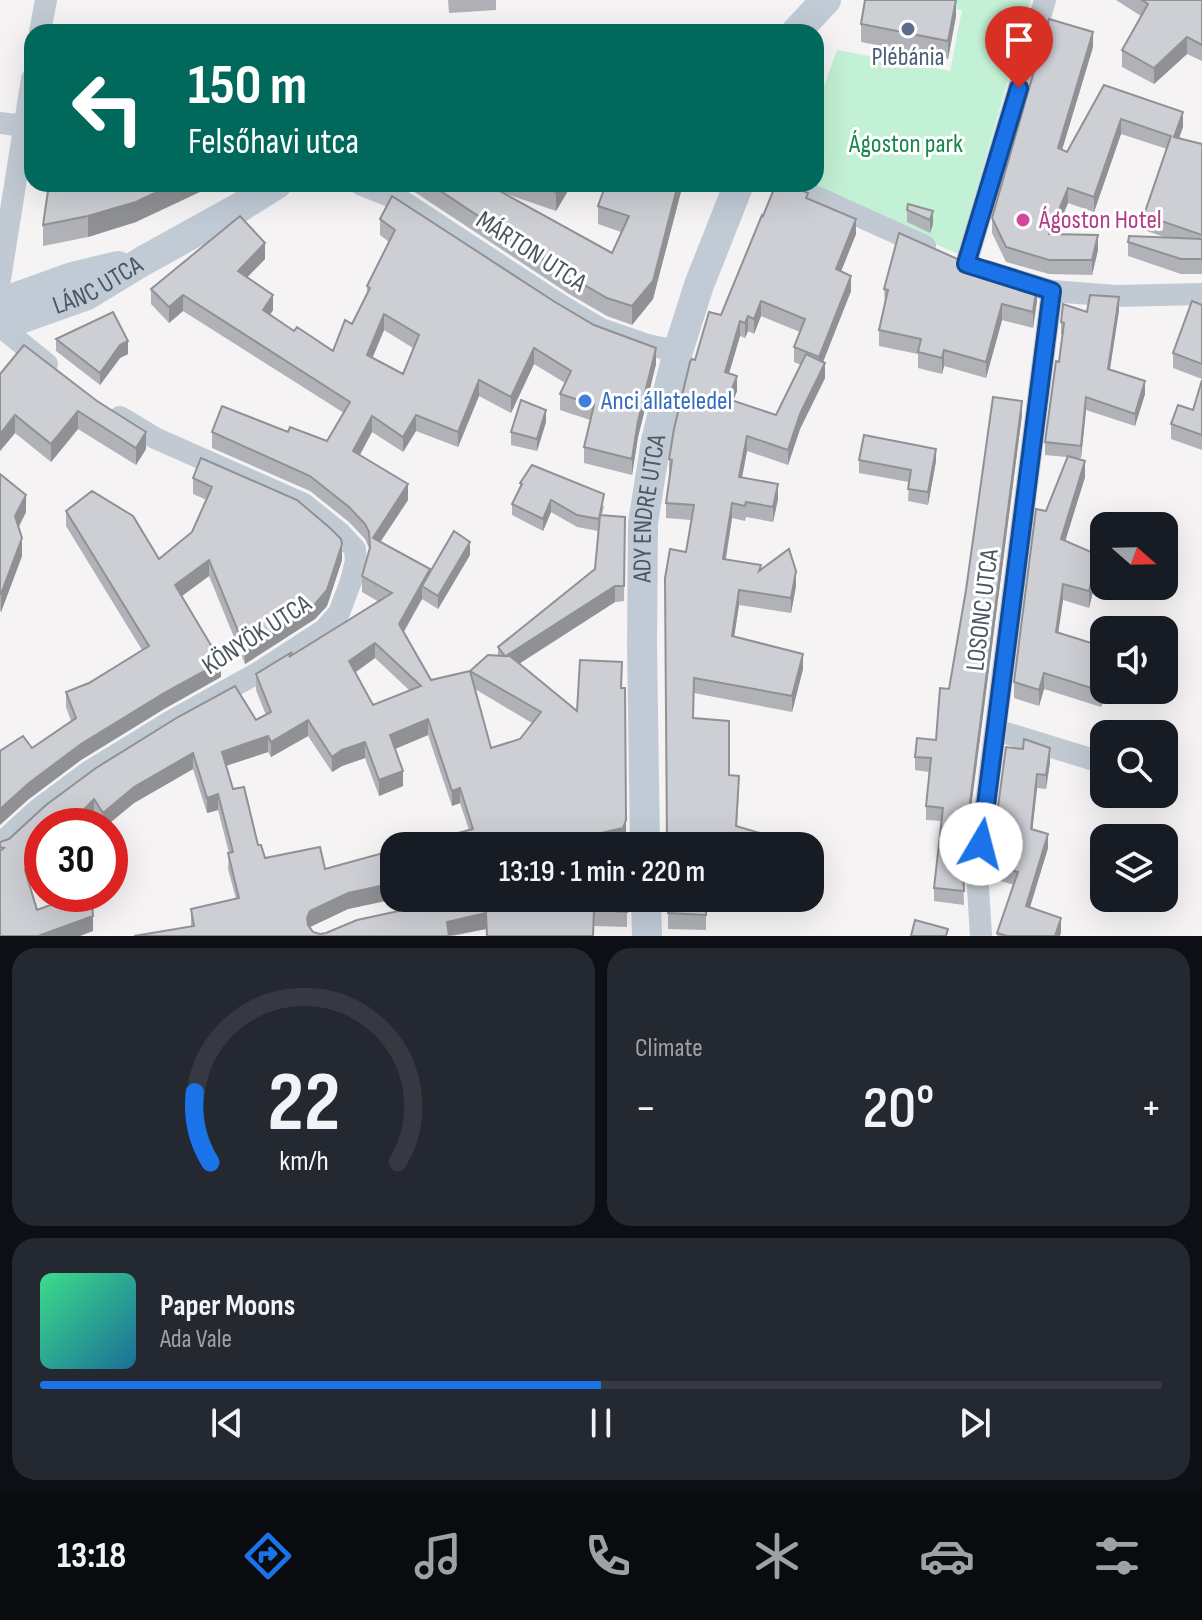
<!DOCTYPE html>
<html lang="en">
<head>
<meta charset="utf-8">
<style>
  body { margin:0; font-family:"Sofia Sans Condensed",sans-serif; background:#242831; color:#f1f3f6; height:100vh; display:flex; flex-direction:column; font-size:30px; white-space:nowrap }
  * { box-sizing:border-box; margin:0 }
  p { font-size:26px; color:#9ea1a6 }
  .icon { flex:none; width:44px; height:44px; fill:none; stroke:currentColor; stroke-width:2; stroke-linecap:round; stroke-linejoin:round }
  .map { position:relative; height:936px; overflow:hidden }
  .details { display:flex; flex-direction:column; gap:12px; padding:12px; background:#0d0f14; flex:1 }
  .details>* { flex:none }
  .hud { position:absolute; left:24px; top:24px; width:800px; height:168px; border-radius:24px; box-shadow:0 8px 32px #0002; background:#00695c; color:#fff; overflow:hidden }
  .needle { width:52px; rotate:110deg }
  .buttons { position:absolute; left:1090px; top:512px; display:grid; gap:16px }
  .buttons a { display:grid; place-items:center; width:88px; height:88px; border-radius:16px; background:#171b24; box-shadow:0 8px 32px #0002; font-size:40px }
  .speed { position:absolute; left:24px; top:808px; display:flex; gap:16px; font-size:40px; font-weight:700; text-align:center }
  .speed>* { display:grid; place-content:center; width:104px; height:104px; border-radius:50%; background:#171b24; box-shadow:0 8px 32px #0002; line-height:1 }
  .speed .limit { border:12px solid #d22; background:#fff; color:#111 }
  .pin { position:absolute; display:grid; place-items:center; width:68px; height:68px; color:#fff; margin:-82px -34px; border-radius:50% 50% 50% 0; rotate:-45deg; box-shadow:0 0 8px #0007 }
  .pin .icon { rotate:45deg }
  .me { position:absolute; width:88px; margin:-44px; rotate:8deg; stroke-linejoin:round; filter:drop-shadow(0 0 6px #0008) }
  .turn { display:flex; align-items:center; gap:28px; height:168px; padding:0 32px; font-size:36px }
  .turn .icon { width:104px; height:104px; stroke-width:2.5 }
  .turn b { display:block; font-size:56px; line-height:68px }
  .big { font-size:60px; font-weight:600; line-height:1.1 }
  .details .widget { flex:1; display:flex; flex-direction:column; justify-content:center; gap:12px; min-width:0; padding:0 28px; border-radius:24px; background:#242831 }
  .details .dial { align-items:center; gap:0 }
  .dial svg { height:208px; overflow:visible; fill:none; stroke:#363941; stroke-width:7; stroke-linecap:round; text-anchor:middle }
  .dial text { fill:#f1f3f6; stroke:none }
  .song { display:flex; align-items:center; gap:24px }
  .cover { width:96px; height:96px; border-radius:12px; background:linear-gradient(135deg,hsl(150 70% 55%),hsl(200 70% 35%)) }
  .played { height:8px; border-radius:4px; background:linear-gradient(90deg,#1a73e8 50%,#363941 50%) }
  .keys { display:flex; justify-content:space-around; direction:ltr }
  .heat { display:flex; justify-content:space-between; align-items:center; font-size:44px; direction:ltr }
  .details .tiles { flex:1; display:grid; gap:12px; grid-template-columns:1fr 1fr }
  .widget:last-child { grid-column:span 2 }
  .trip { position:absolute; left:380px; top:832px; width:444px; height:80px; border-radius:24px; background:#171b24; box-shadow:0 8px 32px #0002; font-weight:600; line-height:80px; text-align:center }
  .dock { display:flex; height:128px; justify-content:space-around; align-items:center; background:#090b0e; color:#9ea1a6 }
  .dock .icon { width:56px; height:56px }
  .dock .current { color:#1a73e8 }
  .dock b { font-size:36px; color:#f1f3f6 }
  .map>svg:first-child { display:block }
  .green { fill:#c3f1d5 }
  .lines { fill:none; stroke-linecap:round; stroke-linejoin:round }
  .street { stroke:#c1cad2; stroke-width:22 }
  .secondary { stroke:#c1cbd6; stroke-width:30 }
  .wall { fill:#b0b2b7; fill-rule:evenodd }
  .shaded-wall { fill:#909195 }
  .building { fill:#cdcfd5; stroke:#909195; stroke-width:2; fill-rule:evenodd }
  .route-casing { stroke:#114b97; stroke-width:20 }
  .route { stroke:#1a73e8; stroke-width:14 }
  .service-dot { fill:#5c6f8a; stroke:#fff; stroke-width:3 }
  .hotel-dot { fill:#d1479c; stroke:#fff; stroke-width:3 }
  .shop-dot { fill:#3f7fe0; stroke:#fff; stroke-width:3 }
  .labels { text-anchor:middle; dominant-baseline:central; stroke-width:6; stroke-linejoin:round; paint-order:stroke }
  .service-label { font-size:26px; fill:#4e5e75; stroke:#fff }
  .park-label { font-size:26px; fill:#17864f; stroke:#fff }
  .hotel-label { font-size:26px; fill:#b23c85; stroke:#fff; text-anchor:start }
  .street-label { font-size:26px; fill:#4a5661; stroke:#fff }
  .shop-label { font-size:26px; fill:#366cbe; stroke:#fff; text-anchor:start }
</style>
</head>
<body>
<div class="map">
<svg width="1202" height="936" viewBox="0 0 1202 936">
  <rect width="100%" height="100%" fill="#f5f3f3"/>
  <!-- green -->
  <path class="green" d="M876 0H1031L958 254 799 184H816V108L837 50 950 71 962 10Z"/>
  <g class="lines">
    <!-- street -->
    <g class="street">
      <path d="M40 32 46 0"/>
      <path d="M0 123 23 126"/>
      <path d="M360 184 402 201 562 306 601 329 647 345 678 351"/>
      <path d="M790 185 925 246"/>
      <path d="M966 264 1045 0"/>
      <path d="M987 271 1052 291 1116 296 1202 294"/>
      <path d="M0 279 32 79"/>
      <path d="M0 326 47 364"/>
      <path d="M996 730 1104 763"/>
      <path d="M0 844 37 810 88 772 171 721 259 672 324 630 339 613 351 581 356 561 355 549 340 533 304 504 155 438 120 417"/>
      <path d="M981 936 977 872 1052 291"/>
    </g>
    <!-- secondary -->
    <g class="secondary">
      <path d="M796 32 826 0"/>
      <path d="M0 303 72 277 118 266"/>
      <path id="s1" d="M0 326 87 295 143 261 237 209 277 184"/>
      <path id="s2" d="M645 846 642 645 643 523 656 441 678 351 699 285 739 184"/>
      <path d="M646 898 647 936"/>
    </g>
  </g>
  <!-- wall -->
  <g class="wall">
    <path d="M448 0H496V10L449 13Z"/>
    <path d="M1116 0H1202V61L1187 54 1154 84 1122 67V50L1141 16Z"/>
    <path d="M956 16 948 59 861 42V24Z"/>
    <path d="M1093 47 1062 150 1067 152 1104 85 1183 127 1179 138 1202 144V274H1181L1128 256V242L1167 238 1144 230V215L1167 149 1121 134 1094 212 1068 203 1055 234 1098 250 1092 275 1049 274 1006 262 992 233V218Z"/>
    <path d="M49 184 136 222 88 237 43 246V225Z"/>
    <path d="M397 184H487L502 192V184H572L556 211 504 193 612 253 621 232 598 224V206L606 184H683L653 299 632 325 607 316 569 294 410 189Z"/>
    <path d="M808 199 856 234 841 271 851 291 823 362 825 378 800 429 788 465 747 451 742 478 778 499 773 522 746 517 745 521 732 518 726 559 761 570 796 586 791 613 739 605 734 636 803 669 792 712 694 693 693 718 739 791 737 827 770 846H667L686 552 691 520 666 518V503L670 474H669V459L695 360 721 315 763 216ZM761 316 800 332 794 347V362L801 365 776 415 733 401 737 391 729 373 740 336 745 338 748 331 754 334Z"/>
    <path d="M907 210 933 211V224L930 233 907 222Z"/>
    <path d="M380 219 555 302 656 364 638 437 632 475 584 463V447L590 420 560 410V394L565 383 534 364 511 413 479 396 458 447 416 431 403 452 372 432 360 455 408 500 380 542 430 573 470 555 438 609 422 599 404 632 431 680 470 671 498 656V647L595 569 598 531 577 527 551 512 543 531 512 515V504L520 486V483L604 506 602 515 625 517 624 601 615 602 519 664 577 711 622 688 626 836 623 843 469 830 460 803 452 806 428 735 395 749 403 786 379 796 365 758 342 766 332 772 308 736 271 757 268 752 226 766 233 789 258 845 265 858 325 869 394 898H399L348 909 310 927 313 932 320 934 627 898V927L594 926 593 936H486V929L453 936H134L191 926V909L236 899 228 869 229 853 218 810 207 813 193 769 134 803 106 826H101L94 815 42 826V869L29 882 37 910 93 931 0 936V842H2L266 715 256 690V674L292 655 379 602 362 592V576L369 548 365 539 349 522 310 491 212 448V432H288L327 441 344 413 183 311 169 323 151 304V289L265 259 247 277 273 310 270 315 294 331 333 351 352 324 367 296V286L389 242 380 235ZM384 330 413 348 403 374 372 358ZM375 658 409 690 373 705 355 672ZM475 689 532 723 520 739 491 748Z"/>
    <path d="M962 261 1024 283V281L1037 301 1033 328 1002 320 986 378 944 366 942 374 918 368V354L879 346V330L885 305 884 289Z"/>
    <path d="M1202 305V379L1173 368V353Z"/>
    <path d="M1119 310 1110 369 1145 394 1135 426 1086 410 1081 458H1074L1085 477 1065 541 1098 571 1089 608 1063 600 1058 632 1104 690H1106L1101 707 1044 689 1039 706 1014 698V682L1046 511 1067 457 1045 455V442L1059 362 1062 335 1061 334V322L1087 312Z"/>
    <path d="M56 339 128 354 120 358 100 385 56 351Z"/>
    <path d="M24 345 146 449 136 465 78 429 51 462 15 433 0 451Z"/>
    <path d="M1202 380V450L1171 439V424L1193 410Z"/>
    <path d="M1022 415 963 867 964 905 934 901V888L942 821 926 820V806L929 772 915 770V757L936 740Z"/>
    <path d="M546 422 537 451 511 445V432Z"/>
    <path d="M201 458 342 560 327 606 315 619 245 664 209 576 182 596 221 677 164 709 81 760 29 799 71 721 66 707V692L89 683 142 650 66 526V511L159 559 192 532 207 500 193 494V478Z"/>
    <path d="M859 460 936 461 928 505 908 501 909 482 859 473Z"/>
    <path d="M0 474 26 512 19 527 22 556 1 612 0 611Z"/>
    <path d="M1023 749 1050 762 1046 789 1037 788 1032 830 1048 848 1030 907 1061 932 1060 936H997V933L1014 885 991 878V859Z"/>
    <path d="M668 898H706V930L668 929Z"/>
  </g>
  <!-- shaded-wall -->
  <g class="shaded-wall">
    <path d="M956 0V16L948 59V41Z"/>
    <path d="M1093 32V47L1058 163V148Z"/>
    <path d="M1187 37V54L1154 84V68Z"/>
    <path d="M1183 112V127L1174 152V137Z"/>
    <path d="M1121 119V134L1094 212V197Z"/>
    <path d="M174 184H217L136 222 88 237V216Z"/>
    <path d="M561 184H572L556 211V192Z"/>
    <path d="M678 184H683L653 299 632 325V306Z"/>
    <path d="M1068 188V203L1049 248V234Z"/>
    <path d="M933 211V224L930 233V220Z"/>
    <path d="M856 219V234L836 284V269Z"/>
    <path d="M1098 235V250L1092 275V260Z"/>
    <path d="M265 243V259L238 287V271Z"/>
    <path d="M851 276V291L819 372V357Z"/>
    <path d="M1037 285V301L1033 328V312Z"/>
    <path d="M183 295V311L169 323V307Z"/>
    <path d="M273 295V310L263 326V310Z"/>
    <path d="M1119 297V310L1108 381V369Z"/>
    <path d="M761 301V316L754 334V319Z"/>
    <path d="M1002 304V320L986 378V362Z"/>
    <path d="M384 314V330L367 371V355Z"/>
    <path d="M748 316V331L745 338V323Z"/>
    <path d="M740 321V336L725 387V372Z"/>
    <path d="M128 341V354L120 358 100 385V373L120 345Z"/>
    <path d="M534 348V364L511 413V397Z"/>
    <path d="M656 348V364L638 437 632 475V459L638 421Z"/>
    <path d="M944 350V366L942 374V358Z"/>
    <path d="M825 363V378L800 429 788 465V450L800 414Z"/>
    <path d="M737 376V391L728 414V399Z"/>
    <path d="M479 380V396L458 447V432Z"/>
    <path d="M1145 381V394L1135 426V414Z"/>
    <path d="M1086 397V410L1081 458V446Z"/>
    <path d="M1022 401V415L963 870V857Z"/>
    <path d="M546 410V422L537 451V439Z"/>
    <path d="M78 411V429L51 462V444Z"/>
    <path d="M15 415V433L0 451V434Z"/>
    <path d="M416 415V431L403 452V437Z"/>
    <path d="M372 416V432L353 467V451Z"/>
    <path d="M146 432V449L136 465V448Z"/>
    <path d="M747 436V451L739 492V477Z"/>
    <path d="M936 449V461L928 505V492Z"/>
    <path d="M1085 461V477L1061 555V539Z"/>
    <path d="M408 484V500L373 553V538Z"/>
    <path d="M778 484V499L773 522V507Z"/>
    <path d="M26 495V512L15 533V516Z"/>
    <path d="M551 500V512L543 531V519Z"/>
    <path d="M732 503V518L723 574V559Z"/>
    <path d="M22 538V556L1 612V594Z"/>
    <path d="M470 542V555L438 609V596Z"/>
    <path d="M342 544V560L327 606 315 619 245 664V648Z"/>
    <path d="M1098 555V571L1089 608V591Z"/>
    <path d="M209 560V576L175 601V585Z"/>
    <path d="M430 569V585L422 586V599L399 639V624Z"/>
    <path d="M796 571V586L791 613V598Z"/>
    <path d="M1063 584V600L1056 648V632Z"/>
    <path d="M615 586V602L506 672V656Z"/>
    <path d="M739 590V605L732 651V636Z"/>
    <path d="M375 643V658L349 677V661Z"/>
    <path d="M803 654V669L792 712V696Z"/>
    <path d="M221 662V677L164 709 81 760 29 799 0 825V809L29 783 81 744 164 693Z"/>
    <path d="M1044 673V689L1039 706V690Z"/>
    <path d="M1104 681V690H1106L1101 707V691Z"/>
    <path d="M428 719V735L390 751V735Z"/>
    <path d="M308 720V736L271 757V742Z"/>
    <path d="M268 736V752L222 767V752Z"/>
    <path d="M365 742V758L342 766 332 772V757L342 750Z"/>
    <path d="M1050 748V762L1046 789V775Z"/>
    <path d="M193 753V769L134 803 106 826H103V813L134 787Z"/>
    <path d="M403 771V786L379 796V780Z"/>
    <path d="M1037 774V788L1031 843V829Z"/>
    <path d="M460 788V803L452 806V791Z"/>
    <path d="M218 794V810L207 813V798Z"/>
    <path d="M94 799V815L83 826H68Z"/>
    <path d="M626 820V836L623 843 612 846H583V837Z"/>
    <path d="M1048 834V848L1026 920V906Z"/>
    <path d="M42 853V869L25 886V870Z"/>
    <path d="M394 883V898H399L348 909 310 927 307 934V918L310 911 348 893Z"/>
    <path d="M486 913V929L447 936V922Z"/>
    <path d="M93 916V931L80 936H38Z"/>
    <path d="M1061 918V932L1060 936H1055Z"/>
  </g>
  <!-- building -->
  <g class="building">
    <path d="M865 0H956L948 41 861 24Z"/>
    <path d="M1142 0H1202V45L1187 37 1154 68 1122 50 1148 4Z"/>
    <path d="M1049 19 1093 32 1058 148 1067 152 1104 85 1183 112 1174 137 1202 144V235L1144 215 1171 136 1121 119 1094 197 1068 188 1049 234 1098 235 1092 260H1049L1006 247 992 218Z"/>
    <path d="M49 184H174L136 202 88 216 43 225Z"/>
    <path d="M430 184H487L612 253 629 216 598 206 606 184H678L653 281 632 306 607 298 569 276Z"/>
    <path d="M532 184H561L556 192Z"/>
    <path d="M776 184H787L808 193 806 198 856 219 836 269 851 276 819 357 794 347 805 319 761 301 754 319 748 316 745 323 740 321 725 372 737 376 728 399 776 415 806 354 825 363 800 414 788 450 747 436 739 477 778 484 773 507 746 502 745 506 732 503 723 559 761 565 759 571 789 549 796 571 791 598 739 590 732 636 803 654 792 696 694 678 693 718 729 721V775L739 776 736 826 770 836 767 846H724L705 840V846H667L665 578 670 549 686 552 694 505 666 503 672 460 669 459 674 429 690 362 692 359 695 360 709 312 721 315 762 215 763 216Z"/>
    <path d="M392 196 555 302 594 325 656 348 638 421 632 459 584 447 594 405 560 394 571 371 534 348 511 397 479 380 458 432 416 415 403 437 372 416 353 451 408 484 373 538 430 569 399 624 431 680 470 671 491 748 520 739 541 712 470 671 488 655 505 656 498 647 595 569 600 515 625 517 624 586H615L506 656H510L577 711 580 660 622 662 621 688H625L626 820 623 828 583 837 597 846H409L473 829 460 788 452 791 428 719 390 735 403 771 379 780 365 742 342 750 332 757 308 720 271 742 268 736 222 752 233 789 244 787 258 845H261L265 858 320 847 325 869 394 850V883L348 893 310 911 307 918 308 925 313 932 320 934 326 933 357 920 459 898H627V912L594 910 593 936H487L486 913 447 922 449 936H134L194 926 191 909 239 898 228 853 233 852 218 794 207 798 193 753 134 787 103 813 94 799 68 826H42V853L25 870 37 910 81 894H85L92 903 93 916 38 936H0V851L4 848 0 847V842L9 839 46 805 96 768 178 717 235 686 256 720 271 712 256 674 292 652 289 657 392 593 362 576 370 548 369 532 365 524 349 507 310 476 212 432 222 406 288 432 290 427 327 441 350 402 183 295 169 307 151 289 240 216 265 243 238 271 273 295 263 310 294 331 297 327 333 351 345 320 352 324 370 288 367 286 395 230 380 219ZM384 314 419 335 403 374 367 355ZM375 643 421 686 373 705 349 661Z"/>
    <path d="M908 204 933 211 930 220 907 210Z"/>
    <path d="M899 233 962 261 1001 274 1026 284 1024 281 1037 285 1033 312 1002 304 986 362 944 350 942 358 918 352 921 339 879 330 888 290 884 289Z"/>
    <path d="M1129 236 1202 239V259H1181L1128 242Z"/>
    <path d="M1090 295 1119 297 1108 369 1145 381 1135 414 1086 397 1081 446 1045 442 1056 361 1059 362 1064 323 1061 322 1063 304 1087 312Z"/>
    <path d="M1192 301 1202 305V364L1173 353Z"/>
    <path d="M113 312 128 341 120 345 100 373 56 339Z"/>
    <path d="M24 345 97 401 146 432 136 448 78 411 51 444 15 415 0 434V374Z"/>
    <path d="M1202 380V435L1171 424 1178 405 1193 410Z"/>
    <path d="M993 397 1022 401 963 857 964 891 934 888 943 808 926 806 931 758 915 757 917 738 936 740 940 688 949 689 966 590Z"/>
    <path d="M521 400 546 410 537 439 511 432Z"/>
    <path d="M864 435 936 449 928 492 908 489 911 470 859 460Z"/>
    <path d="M1068 456 1085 461 1061 539 1098 555 1089 591 1063 584 1056 632 1104 647V681L1101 691 1044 673 1039 690 1014 682 1036 509 1046 511Z"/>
    <path d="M201 458 297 500 330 528 341 539 342 544 327 590 315 604 245 648 209 560 175 585 221 662 164 693 81 744 29 783 0 809V751L23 736 32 748 76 718 66 692 89 683 149 646 66 511 92 491 133 516 159 559 192 532 212 487 193 478Z"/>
    <path d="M532 465 604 494 599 519 577 515 551 500 543 519 512 504 522 484 520 483Z"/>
    <path d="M0 474 26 495 15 516 22 538 1 594H0Z"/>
    <path d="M454 531 470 542 438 596 422 586Z"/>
    <path d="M1024 739 1050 748 1046 775 1037 774 1031 829 1048 834 1026 906 1061 918 1055 936H1007L997 933 1018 872 991 865V859L1006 747 1023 749Z"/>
    <path d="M668 898H706V915L668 913Z"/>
    <path d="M915 920 948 929 946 936H911Z"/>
  </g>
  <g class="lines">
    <!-- route casing -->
    <g class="route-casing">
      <path id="route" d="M981 844 1052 291 966 264 1019 88"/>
    </g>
    <!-- route -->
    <use href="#route" class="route"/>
  </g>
  <!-- markers -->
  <circle class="service-dot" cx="908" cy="29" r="8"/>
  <circle class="hotel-dot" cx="1023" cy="220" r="8"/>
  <circle class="shop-dot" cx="585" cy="401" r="8"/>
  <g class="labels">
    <!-- service labels -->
    <g class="service-label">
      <text x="908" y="57">Plébánia</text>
    </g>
    <!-- park labels -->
    <g class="park-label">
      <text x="906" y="144">Ágoston park</text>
    </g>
    <!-- hotel labels -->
    <g class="hotel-label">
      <text x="1039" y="220">Ágoston Hotel</text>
    </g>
    <!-- street labels -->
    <g class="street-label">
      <text transform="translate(531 252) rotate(33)">MÁRTON UTCA</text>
      <text stroke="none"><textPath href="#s1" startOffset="106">LÁNC UTCA</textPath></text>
      <text stroke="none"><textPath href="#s2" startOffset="338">ADY ENDRE UTCA</textPath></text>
      <text transform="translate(983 610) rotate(-83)">LOSONC UTCA</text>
      <text transform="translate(257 635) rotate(-33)">KÖNYÖK UTCA</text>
    </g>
    <!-- shop labels -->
    <g class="shop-label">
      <text x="601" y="401">Anci állateledel</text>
    </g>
  </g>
</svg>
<div class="buttons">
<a><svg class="needle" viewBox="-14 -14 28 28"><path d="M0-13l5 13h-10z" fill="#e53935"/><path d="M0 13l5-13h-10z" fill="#9ea1a6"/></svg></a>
<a><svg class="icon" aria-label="sound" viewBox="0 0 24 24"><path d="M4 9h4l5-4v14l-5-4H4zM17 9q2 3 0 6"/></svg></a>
<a><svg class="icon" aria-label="search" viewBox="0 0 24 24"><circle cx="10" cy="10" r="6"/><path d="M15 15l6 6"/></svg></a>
<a><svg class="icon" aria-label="layers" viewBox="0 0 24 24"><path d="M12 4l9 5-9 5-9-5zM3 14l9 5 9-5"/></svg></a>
</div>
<div class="speed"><div class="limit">30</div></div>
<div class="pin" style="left:1019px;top:88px;background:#d93025"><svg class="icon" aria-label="arrive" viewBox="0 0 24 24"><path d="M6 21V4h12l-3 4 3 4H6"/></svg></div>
<svg class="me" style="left:981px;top:844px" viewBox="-20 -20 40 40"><circle r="19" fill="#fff"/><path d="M0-13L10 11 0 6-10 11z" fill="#1a73e8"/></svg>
<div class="trip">13:19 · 1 min · 220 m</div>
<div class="hud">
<div class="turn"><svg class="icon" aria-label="left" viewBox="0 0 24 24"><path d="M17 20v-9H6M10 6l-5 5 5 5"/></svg><div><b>150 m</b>Felsőhavi utca</div></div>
</div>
</div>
<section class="details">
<div class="tiles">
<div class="widget dial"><svg viewBox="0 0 100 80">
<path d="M14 69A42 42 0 1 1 86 69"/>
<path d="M14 69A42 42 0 0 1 8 42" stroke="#1a73e8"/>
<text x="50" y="56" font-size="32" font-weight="700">22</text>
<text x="50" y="72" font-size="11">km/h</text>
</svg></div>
<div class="widget"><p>Climate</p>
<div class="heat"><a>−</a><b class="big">20°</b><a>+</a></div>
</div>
<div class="widget">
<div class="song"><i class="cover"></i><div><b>Paper Moons</b><p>Ada Vale</p></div></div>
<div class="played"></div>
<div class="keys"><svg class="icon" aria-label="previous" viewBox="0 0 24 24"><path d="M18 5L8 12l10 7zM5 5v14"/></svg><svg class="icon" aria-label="pause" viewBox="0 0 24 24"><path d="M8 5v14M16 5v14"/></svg><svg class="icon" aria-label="next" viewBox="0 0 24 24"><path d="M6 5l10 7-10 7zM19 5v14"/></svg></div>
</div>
</div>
</section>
<nav class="dock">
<b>13:18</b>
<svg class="icon current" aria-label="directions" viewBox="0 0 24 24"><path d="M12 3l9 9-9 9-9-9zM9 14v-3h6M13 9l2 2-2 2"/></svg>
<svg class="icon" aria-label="music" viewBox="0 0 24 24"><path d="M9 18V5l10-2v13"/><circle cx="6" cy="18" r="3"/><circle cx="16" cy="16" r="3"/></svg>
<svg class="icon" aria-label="phone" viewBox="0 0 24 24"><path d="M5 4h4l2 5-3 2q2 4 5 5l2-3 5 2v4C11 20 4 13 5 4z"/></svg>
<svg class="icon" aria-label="climate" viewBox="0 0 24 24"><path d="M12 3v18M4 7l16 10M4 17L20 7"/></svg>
<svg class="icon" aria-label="car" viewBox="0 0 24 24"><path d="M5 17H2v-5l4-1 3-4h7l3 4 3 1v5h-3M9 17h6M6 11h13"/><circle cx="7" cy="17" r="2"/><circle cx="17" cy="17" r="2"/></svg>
<svg class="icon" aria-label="filters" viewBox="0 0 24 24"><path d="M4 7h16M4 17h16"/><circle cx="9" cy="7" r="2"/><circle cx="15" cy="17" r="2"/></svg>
</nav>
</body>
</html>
